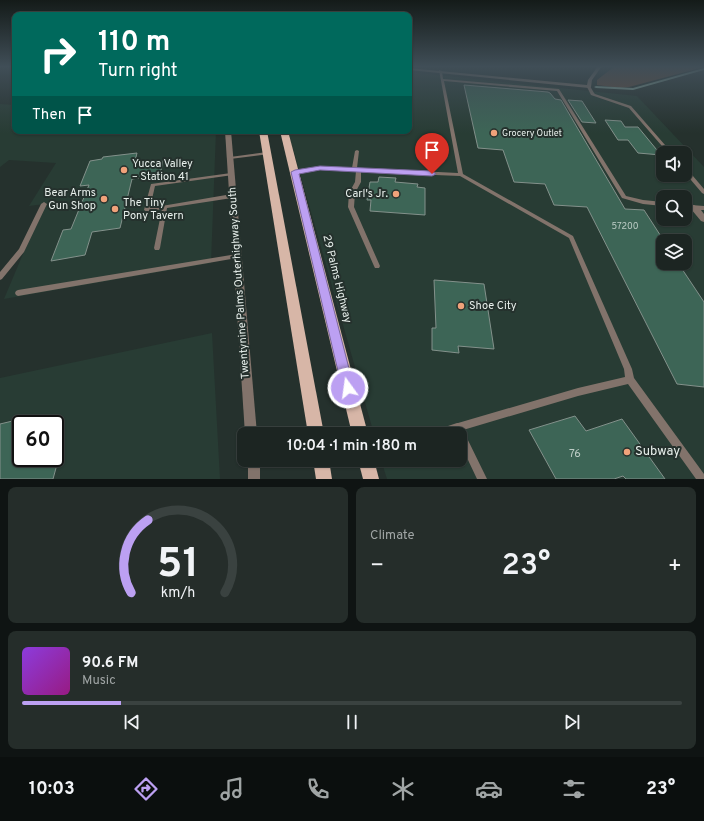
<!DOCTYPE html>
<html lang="en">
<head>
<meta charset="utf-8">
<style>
  body { margin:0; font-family:Overpass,sans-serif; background:#252d2a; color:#f1f3f6; height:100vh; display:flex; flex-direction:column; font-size:15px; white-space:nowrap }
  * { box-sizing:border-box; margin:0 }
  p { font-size:13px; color:#a0a5a5 }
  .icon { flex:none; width:22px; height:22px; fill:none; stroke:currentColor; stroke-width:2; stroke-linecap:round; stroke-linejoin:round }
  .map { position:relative; height:479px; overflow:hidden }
  .panel { display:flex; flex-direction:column; gap:8px; padding:8px; background:#0f1413; flex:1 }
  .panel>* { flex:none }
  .guide { position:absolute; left:12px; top:12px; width:400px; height:122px; border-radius:8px; box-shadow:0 1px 3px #0004,0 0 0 1px #3a4240; background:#00695c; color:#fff; overflow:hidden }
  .fabs { position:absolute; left:656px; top:146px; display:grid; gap:8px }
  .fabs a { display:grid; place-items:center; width:36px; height:36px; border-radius:8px; background:#1c2522; box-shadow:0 1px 3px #0004,0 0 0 1px #3a4240; font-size:20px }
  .speed { position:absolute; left:12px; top:415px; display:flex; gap:8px; font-size:20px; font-weight:700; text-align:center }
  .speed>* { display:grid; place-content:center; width:52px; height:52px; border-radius:50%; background:#1c2522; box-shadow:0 1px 3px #0004,0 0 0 1px #3a4240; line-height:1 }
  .speed .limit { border:2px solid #111; border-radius:6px; background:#fff; color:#111 }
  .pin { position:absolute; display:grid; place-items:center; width:34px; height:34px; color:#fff; margin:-41px -17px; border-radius:50% 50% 50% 0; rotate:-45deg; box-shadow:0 0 4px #0007 }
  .pin .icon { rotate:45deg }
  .me { position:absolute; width:44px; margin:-22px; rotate:346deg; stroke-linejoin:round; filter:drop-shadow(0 0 3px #0008) }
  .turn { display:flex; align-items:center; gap:14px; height:84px; padding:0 20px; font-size:18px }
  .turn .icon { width:52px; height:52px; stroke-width:2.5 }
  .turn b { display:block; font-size:28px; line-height:34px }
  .then { display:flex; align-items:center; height:38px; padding:0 20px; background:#0003; gap:8px; font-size:15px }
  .big { font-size:30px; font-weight:600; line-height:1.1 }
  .panel .widget { flex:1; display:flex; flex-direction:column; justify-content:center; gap:6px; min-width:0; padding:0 14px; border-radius:8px; background:#252d2a }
  .panel .dial { align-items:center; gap:0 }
  .dial svg { height:104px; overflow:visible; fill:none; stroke:#3a4240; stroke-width:7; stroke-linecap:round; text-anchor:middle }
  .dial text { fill:#f1f3f6; stroke:none }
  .song { display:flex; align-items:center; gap:12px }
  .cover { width:48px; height:48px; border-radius:6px; background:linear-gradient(135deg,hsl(270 70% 55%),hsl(310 70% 35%)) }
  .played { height:4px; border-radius:2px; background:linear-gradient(90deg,#bca0f2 15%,#3a4240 15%) }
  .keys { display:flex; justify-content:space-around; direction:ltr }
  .heat { display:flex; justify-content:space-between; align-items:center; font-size:22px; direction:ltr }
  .panel .tiles { flex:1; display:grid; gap:8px; grid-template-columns:1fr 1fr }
  .widget:last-child { grid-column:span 2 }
  .trip { position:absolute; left:237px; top:427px; width:230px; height:40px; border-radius:8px; background:#1c2522; box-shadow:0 1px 3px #0004,0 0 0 1px #3a4240; font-weight:600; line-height:40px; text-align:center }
  .tab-bar { display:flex; height:64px; justify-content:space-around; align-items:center; background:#0b0f0e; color:#a0a5a5 }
  .tab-bar .icon { width:28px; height:28px }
  .tab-bar .active { color:#bca0f2 }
  .tab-bar b { font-size:18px; color:#f1f3f6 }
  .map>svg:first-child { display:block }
  .built { fill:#283c34; fill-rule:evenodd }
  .green { fill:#63483a }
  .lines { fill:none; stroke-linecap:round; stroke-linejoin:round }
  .stream { fill:#809f93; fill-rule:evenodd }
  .building { fill:#3d6556; stroke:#83918b }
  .service { fill:#82736b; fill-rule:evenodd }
  .minor { fill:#82736b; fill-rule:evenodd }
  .primary { fill:#d7b6a7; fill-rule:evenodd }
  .route { fill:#bca0f2; stroke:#7a689d }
  .poi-dot { fill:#f0a27a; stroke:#25312d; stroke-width:1.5 }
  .labels { text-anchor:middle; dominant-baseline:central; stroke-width:4; stroke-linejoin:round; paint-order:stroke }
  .far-poi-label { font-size:9px; fill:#e8f0ec; stroke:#25312d; text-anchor:start }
  .number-label { font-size:9px; fill:#bdcdc6 }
  .poi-label { font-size:11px; fill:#e8f0ec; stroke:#25312d; text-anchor:start }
  .street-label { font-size:11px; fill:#e8f0ec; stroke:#25312d }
  .near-number-label { font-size:11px; fill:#bdcdc6 }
  .near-poi-label { font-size:13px; fill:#e8f0ec; stroke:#25312d; text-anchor:start }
</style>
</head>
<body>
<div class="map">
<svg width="704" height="479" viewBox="0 0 704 479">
  <rect width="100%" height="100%" fill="#25312d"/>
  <!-- built -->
  <g class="built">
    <path d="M409 72 637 96 704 167V479H387L381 460H460V434H374L288 131H409ZM663 153H685V175H663ZM663 197H685V219H663ZM663 241H685V263H663Z"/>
    <path d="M0 104 15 105V131H216L211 263 4 299 44 204 29 206 56 163 9 160 0 167Z"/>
    <path d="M212 333 220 479H0V378ZM21 424H55V458H21Z"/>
  </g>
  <!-- green -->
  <path class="green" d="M615 66H704V67L629 87 620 88 597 85V80Z"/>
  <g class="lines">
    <!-- stream -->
    <path class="stream" d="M704 68V70L633 90 596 88 594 87 596 86 633 88Z"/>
  </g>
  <!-- building -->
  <g class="building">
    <path d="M464 85 548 92 550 93 555 99 561 100 625 209 644 210 664 241 663 263H678L704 302V387L677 384 587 207 554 205 545 184 514 182 503 150 478 148Z"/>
    <path d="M568 100 582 101 596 123 582 122Z"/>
    <path d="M605 120 621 121 625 127H638L661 155 638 153 628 140H618Z"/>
    <path d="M137 153 134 165 163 161 160 175 132 179 120 228 92 232 85 255 51 261 63 230 71 229 89 185 80 186 90 161 102 159 103 157Z"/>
    <path d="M379 177 396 178 395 182 418 184 417 187 425 188V215L370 211 371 200H367L370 182H378Z"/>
    <path d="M434 280 484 284 494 349 458 346 459 353 432 350V328H436Z"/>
    <path d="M575 416 586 431 622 419 665 479H626L623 476 614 479H556L529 430Z"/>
    <path d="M21 419V458H45L56 468 53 479H0V424Z"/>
  </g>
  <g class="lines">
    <!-- service -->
    <g class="service">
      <path d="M439 70 442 71 443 79 559 89 626 196 643 200 663 202V206L643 204 622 198 557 91 444 81 463 174 573 236 632 369 634 378 704 474V479H696L628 384 578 396 463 430 487 479H477L460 443V434H456L455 433 451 434H431L433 431 457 423H458L578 388 625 377 624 369 569 238 460 176 361 172V182L355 193 354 207 380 266 379 268H375L374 266 348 207 349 193 355 182 356 171 320 169 295 173 293 172 295 171 320 167 352 168 355 151 357 150 359 151 357 168 458 173Z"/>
      <path d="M588 86H590L594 93 595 94 631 106 672 153H668L629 108 591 95 587 87Z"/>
      <path d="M267 152H269V154L230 159 228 158 230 157Z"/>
      <path d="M685 169H687L704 189V194L702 193 685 173Z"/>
      <path d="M231 173H233V175L155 186 150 208 232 194 235 196 232 198 167 208 160 248 159 250H155L154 248 162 209 147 212 144 210 151 184Z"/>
      <path d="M44 202 47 204 24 252 2 279 0 280V272L19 249 41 204Z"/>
      <path d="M685 204 694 205 697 207 694 209 685 208Z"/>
      <path d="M237 254H239L240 256 239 258H237L18 296 16 295 15 293 16 291 18 290Z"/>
    </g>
    <!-- minor -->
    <g class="minor">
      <path d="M598 66H602L592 80 591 87 589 88 409 70V68L587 85 588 80Z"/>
      <path d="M225 131H231L257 434H245Z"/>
      <path d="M691 205 704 206V210H701L704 214V222L701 221 691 209 690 207Z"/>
      <rect x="248" y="460" width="12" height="19"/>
    </g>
    <!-- primary -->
    <g class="primary">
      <path d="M259 131H267L324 434H308Z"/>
      <path d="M280 131H288L368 434H352Z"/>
      <path d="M313 460H329L332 479H316Z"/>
      <path d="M358 460H374L379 479H363Z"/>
    </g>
  </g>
  <!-- sky -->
  <linearGradient id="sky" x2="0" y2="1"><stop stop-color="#141b19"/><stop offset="0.5" stop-color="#404e57"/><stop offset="1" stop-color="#404e57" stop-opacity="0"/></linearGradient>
  <rect width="704" height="133" fill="url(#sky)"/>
  <!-- route -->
  <path class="route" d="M320 166 432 171 436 174 432 176 320 170 299 174 354 388 353 392 348 394 344 392 342 388 291 172 295 170Z"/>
  <!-- markers -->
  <g class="poi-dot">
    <circle cx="494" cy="133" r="4"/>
    <circle cx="124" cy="170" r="4"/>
    <circle cx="396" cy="194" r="4"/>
    <circle cx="104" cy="199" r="4"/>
    <circle cx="115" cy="209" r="4"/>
    <circle cx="461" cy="306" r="4"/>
    <circle cx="627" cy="452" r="4"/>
  </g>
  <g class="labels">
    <!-- far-poi labels -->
    <g class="far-poi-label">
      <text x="502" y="133">Grocery Outlet</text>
    </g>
    <!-- number labels -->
    <g class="number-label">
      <text x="625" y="226">57200</text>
    </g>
    <!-- poi labels -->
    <g class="poi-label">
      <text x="132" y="164">Yucca Valley<tspan x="132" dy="13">– Station 41</tspan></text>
      <text x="96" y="193" text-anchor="end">Bear Arms<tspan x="96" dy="13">Gun Shop</tspan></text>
      <text x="388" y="194" text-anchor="end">Carl's Jr.</text>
      <text x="123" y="203">The Tiny<tspan x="123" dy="13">Pony Tavern</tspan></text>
      <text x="469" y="306">Shoe City</text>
    </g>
    <!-- street labels -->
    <g class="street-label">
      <text transform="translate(337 279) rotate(76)">29 Palms Highway</text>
      <text transform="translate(239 283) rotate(-94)">Twentynine Palms Outerhighway South</text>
    </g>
    <!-- near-number labels -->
    <g class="near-number-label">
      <text x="575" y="454">76</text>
    </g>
    <!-- near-poi labels -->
    <g class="near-poi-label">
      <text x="635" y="452">Subway</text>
    </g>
  </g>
</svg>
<div class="fabs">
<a><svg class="icon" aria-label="sound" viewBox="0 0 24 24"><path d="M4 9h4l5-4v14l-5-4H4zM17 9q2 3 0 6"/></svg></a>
<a><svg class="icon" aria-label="search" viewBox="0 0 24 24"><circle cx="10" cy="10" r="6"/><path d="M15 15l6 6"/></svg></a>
<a><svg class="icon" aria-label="layers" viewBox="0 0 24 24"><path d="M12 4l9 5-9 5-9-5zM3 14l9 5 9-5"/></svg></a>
</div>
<div class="speed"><div class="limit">60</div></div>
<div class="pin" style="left:432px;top:174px;background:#d93025"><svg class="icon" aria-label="arrive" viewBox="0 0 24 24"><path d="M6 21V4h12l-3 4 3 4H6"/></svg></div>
<svg class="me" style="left:348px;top:388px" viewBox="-20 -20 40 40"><circle r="17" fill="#bca0f2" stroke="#fff" stroke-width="3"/><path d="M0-11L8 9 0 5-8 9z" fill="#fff"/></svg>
<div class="trip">10:04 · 1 min · 180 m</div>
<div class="guide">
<div class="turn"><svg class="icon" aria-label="right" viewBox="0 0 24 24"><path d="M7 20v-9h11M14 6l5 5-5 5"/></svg><div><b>110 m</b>Turn right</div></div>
<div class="then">Then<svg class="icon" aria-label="arrive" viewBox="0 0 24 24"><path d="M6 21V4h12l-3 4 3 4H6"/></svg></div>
</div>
</div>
<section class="panel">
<div class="tiles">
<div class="widget dial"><svg viewBox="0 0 100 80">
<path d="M14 69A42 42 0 1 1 86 69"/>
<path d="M14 69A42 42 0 0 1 27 13" stroke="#bca0f2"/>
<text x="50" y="56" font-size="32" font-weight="700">51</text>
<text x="50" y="72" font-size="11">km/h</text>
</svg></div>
<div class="widget"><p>Climate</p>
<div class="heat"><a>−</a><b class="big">23°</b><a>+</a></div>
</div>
<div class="widget">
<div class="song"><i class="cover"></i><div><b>90.6 FM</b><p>Music</p></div></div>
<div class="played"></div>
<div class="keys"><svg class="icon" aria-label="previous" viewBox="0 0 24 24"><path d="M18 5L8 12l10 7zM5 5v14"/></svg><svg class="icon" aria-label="pause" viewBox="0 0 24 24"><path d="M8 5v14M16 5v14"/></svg><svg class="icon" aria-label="next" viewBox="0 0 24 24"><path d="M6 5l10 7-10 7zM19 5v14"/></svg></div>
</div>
</div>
</section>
<nav class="tab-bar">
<b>10:03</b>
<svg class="icon active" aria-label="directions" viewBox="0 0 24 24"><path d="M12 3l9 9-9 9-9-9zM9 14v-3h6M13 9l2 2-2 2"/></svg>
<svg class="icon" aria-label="music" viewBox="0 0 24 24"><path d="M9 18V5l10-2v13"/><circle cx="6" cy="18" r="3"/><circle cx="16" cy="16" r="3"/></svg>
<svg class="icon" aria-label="phone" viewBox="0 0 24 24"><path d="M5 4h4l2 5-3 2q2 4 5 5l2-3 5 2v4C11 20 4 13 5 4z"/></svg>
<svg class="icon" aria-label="climate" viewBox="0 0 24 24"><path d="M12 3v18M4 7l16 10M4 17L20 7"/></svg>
<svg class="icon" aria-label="car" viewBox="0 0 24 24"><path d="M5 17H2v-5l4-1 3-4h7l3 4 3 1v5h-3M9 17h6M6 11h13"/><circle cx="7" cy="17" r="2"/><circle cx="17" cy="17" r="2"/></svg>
<svg class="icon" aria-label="filters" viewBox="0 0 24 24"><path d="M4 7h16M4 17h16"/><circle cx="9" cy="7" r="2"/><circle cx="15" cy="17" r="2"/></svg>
<b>23°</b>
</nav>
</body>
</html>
